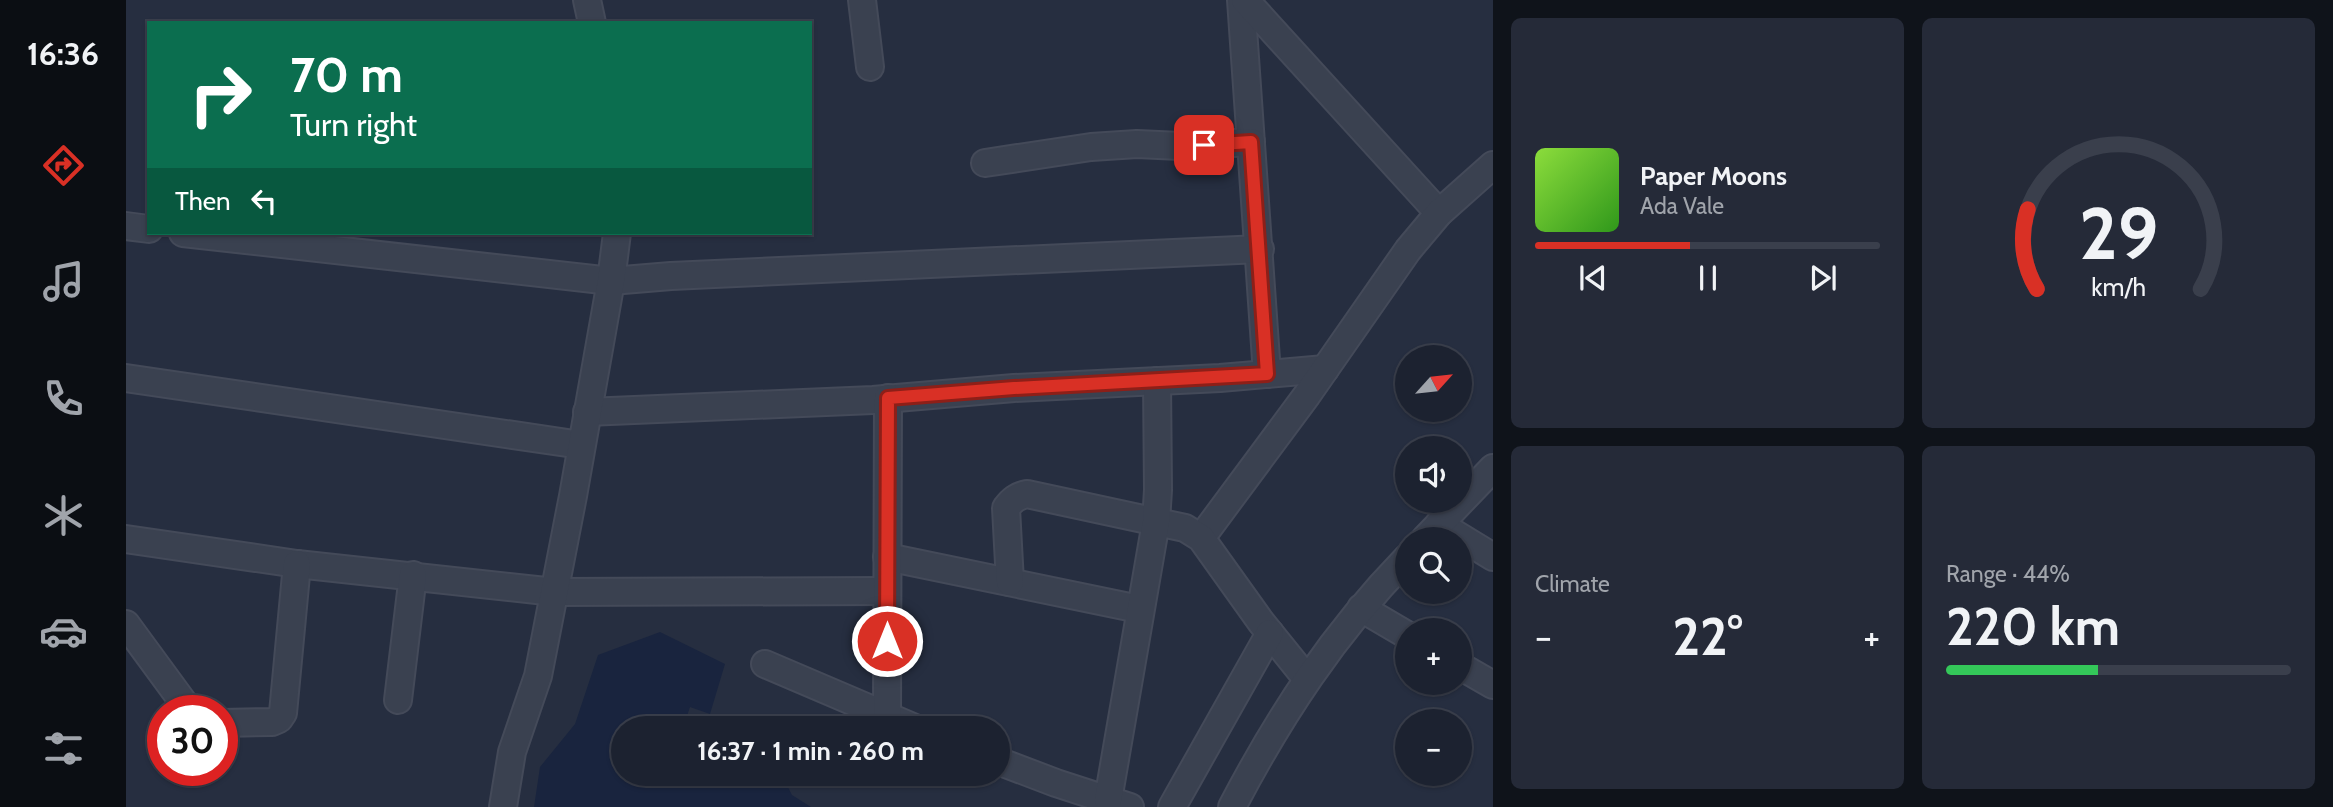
<!DOCTYPE html>
<html lang="en">
<head>
<meta charset="utf-8">
<style>
  body { margin:0; font-family:Cabin,sans-serif; background:#252a38; color:#f1f3f6; height:100vh; display:flex; flex-direction:column; font-size:26px; white-space:nowrap }
  * { box-sizing:border-box; margin:0 }
  p { font-size:23px; color:#a0a4ab }
  .icon { flex:none; width:38px; height:38px; fill:none; stroke:currentColor; stroke-width:2; stroke-linecap:round; stroke-linejoin:round }
  .map { position:relative; flex:1; overflow:hidden }
  .sheet { display:flex; flex-direction:column; gap:18px; padding:18px; background:#0f131a; width:840px }
  .sheet>* { flex:none }
  .guide { position:absolute; left:21px; top:21px; width:665px; height:214px; border-radius:0px; box-shadow:0 2px 5px #0004,0 0 0 2px #3a3f4c; background:#0b6e4f; color:#fff; overflow:hidden }
  .needle { width:46px; rotate:63deg }
  .buttons { position:absolute; left:1269px; top:345px; display:grid; gap:14px }
  .buttons a { display:grid; place-items:center; width:77px; height:77px; border-radius:50%; background:#1c2230; box-shadow:0 2px 5px #0004,0 0 0 2px #3a3f4c; font-size:35px }
  .speed { position:absolute; left:21px; top:695px; display:flex; gap:14px; font-size:35px; font-weight:700; text-align:center }
  .speed>* { display:grid; place-content:center; width:91px; height:91px; border-radius:50%; background:#1c2230; box-shadow:0 2px 5px #0004,0 0 0 2px #3a3f4c; line-height:1 }
  .speed .limit { border:10px solid #d22; background:#fff; color:#111 }
  .pin { position:absolute; display:grid; place-items:center; width:60px; height:60px; color:#fff; margin:-30px; border-radius:14px; box-shadow:0 4px 10px #0006 }
  .me { position:absolute; width:77px; margin:-38px; rotate:0deg; stroke-linejoin:round; filter:drop-shadow(0 0 5px #0008) }
  .turn { display:flex; align-items:center; gap:24px; height:147px; padding:0 28px; font-size:32px }
  .turn .icon { width:91px; height:91px; stroke-width:2.5 }
  .turn b { display:block; font-size:49px; line-height:60px }
  .then { display:flex; align-items:center; height:66px; padding:0 28px; background:#0003; gap:14px; font-size:26px }
  .big { font-size:52px; font-weight:700; line-height:1.1 }
  .sheet .card { flex:1; display:flex; flex-direction:column; justify-content:center; gap:10px; min-width:0; padding:0 24px; border-radius:10px; background:#252a38 }
  .sheet .dial { align-items:center; gap:0 }
  .dial svg { height:182px; overflow:visible; fill:none; stroke:#3a3f4c; stroke-width:7; stroke-linecap:round; text-anchor:middle }
  .dial text { fill:#f1f3f6; stroke:none }
  .song { display:flex; align-items:center; gap:21px }
  .cover { width:84px; height:84px; border-radius:10px; background:linear-gradient(135deg,hsl(90 70% 55%),hsl(110 70% 35%)) }
  .played { height:7px; border-radius:4px; background:linear-gradient(90deg,#d93025 45%,#3a3f4c 45%) }
  .keys { display:flex; justify-content:space-around; direction:ltr }
  .heat { display:flex; justify-content:space-between; align-items:center; font-size:38px; direction:ltr }
  .charge { height:10px; border-radius:5px; background:linear-gradient(90deg,#34c759 44%,#3a3f4c 0) }
  .sheet .tiles { flex:1; display:grid; gap:18px; grid-template-columns:repeat(2,1fr) }
  .trip { position:absolute; left:485px; top:716px; width:399px; height:70px; border-radius:35px; background:#1c2230; box-shadow:0 2px 5px #0004,0 0 0 2px #3a3f4c; font-weight:700; line-height:70px; text-align:center }
  main { display:flex; flex:1; min-height:0 }
  .dock { display:flex; flex-direction:column; width:126px; justify-content:space-around; align-items:center; background:#0b0e13; color:#a0a4ab }
  .dock .icon { width:49px; height:49px }
  .dock .active { color:#d93025 }
  .dock b { font-size:32px; color:#f1f3f6 }
  .map>svg:first-child { display:block }
  .water { fill:#19243e }
  .lines { fill:none; stroke-linecap:round; stroke-linejoin:round }
  .street-casing { stroke:#444a59; stroke-width:30 }
  .street { stroke:#3a4150; stroke-width:26 }
  .route-casing { stroke:#8d1f18; stroke-width:18 }
  .route { stroke:#d93025; stroke-width:12 }
</style>
</head>
<body>
<main>
<nav class="dock">
<b>16:36</b>
<svg class="icon active" aria-label="directions" viewBox="0 0 24 24"><path d="M12 3l9 9-9 9-9-9zM9 14v-3h6M13 9l2 2-2 2"/></svg>
<svg class="icon" aria-label="music" viewBox="0 0 24 24"><path d="M9 18V5l10-2v13"/><circle cx="6" cy="18" r="3"/><circle cx="16" cy="16" r="3"/></svg>
<svg class="icon" aria-label="phone" viewBox="0 0 24 24"><path d="M5 4h4l2 5-3 2q2 4 5 5l2-3 5 2v4C11 20 4 13 5 4z"/></svg>
<svg class="icon" aria-label="climate" viewBox="0 0 24 24"><path d="M12 3v18M4 7l16 10M4 17L20 7"/></svg>
<svg class="icon" aria-label="car" viewBox="0 0 24 24"><path d="M5 17H2v-5l4-1 3-4h7l3 4 3 1v5h-3M9 17h6M6 11h13"/><circle cx="7" cy="17" r="2"/><circle cx="17" cy="17" r="2"/></svg>
<svg class="icon" aria-label="filters" viewBox="0 0 24 24"><path d="M4 7h16M4 17h16"/><circle cx="9" cy="7" r="2"/><circle cx="15" cy="17" r="2"/></svg>
</nav>
<div class="map">
<svg width="1367" height="807" viewBox="0 0 1367 807">
  <rect width="100%" height="100%" fill="#262e40"/>
  <!-- water -->
  <path class="water" d="M534 632 599 664 584 714 564 707 557 728H497V774H655L666 795 685 807H408L414 767 449 724 472 655Z"/>
  <g class="lines">
    <!-- street casing -->
    <g class="street-casing">
      <g id="street">
        <path d="M461 0 466 23"/>
        <path d="M736 0 744 67"/>
        <path d="M1115 0 1141 374"/>
        <path d="M1119 0 1313 213"/>
        <path d="M859 163 965 147 1011 144 1054 146 1125 142"/>
        <path d="M0 226 23 229"/>
        <path d="M57 233 485 281 545 276 1134 249"/>
        <path d="M0 378 455 445"/>
        <path d="M461 412 747 400 888 388 1094 378 1199 369"/>
        <path d="M1313 524 1367 557"/>
        <path d="M1075 538 1181 395 1282 250 1313 213 1367 165"/>
        <path d="M0 539 171 564 429 592 761 591"/>
        <path d="M1299 539 1367 468"/>
        <path d="M761 557 1013 609"/>
        <path d="M884 582 880 508C886 500 891 496 901 494L1059 528 1075 538 1135 622 1181 679"/>
        <path d="M1235 608 1281 635"/>
        <path d="M0 624 63 710"/>
        <path d="M639 664 789 728"/>
        <path d="M1334 666 1367 685"/>
        <path d="M272 700 287 575"/>
        <path d="M761 717 762 398"/>
        <path d="M96 723 146 722 153 719 157 713 171 564"/>
        <path d="M872 761 930 783 1004 807"/>
        <path d="M982 800 1030 522 1032 490 1031 381"/>
        <path d="M377 807 386 752 412 676 447 496 485 281 491 233"/>
        <path d="M1046 807 1144 633"/>
        <path d="M1106 807C1154 715 1208 633 1281 558"/>
      </g>
    </g>
    <!-- street -->
    <use href="#street" class="street"/>
  </g>
  <g class="lines">
    <!-- route casing -->
    <g class="route-casing">
      <path id="route" d="M761 641 762 398 888 388 1141 374 1125 142 1078 145"/>
    </g>
    <!-- route -->
    <use href="#route" class="route"/>
  </g>
</svg>
<div class="buttons">
<a><svg class="needle" viewBox="-14 -14 28 28"><path d="M0-13l5 13h-10z" fill="#e53935"/><path d="M0 13l5-13h-10z" fill="#a0a4ab"/></svg></a>
<a><svg class="icon" aria-label="sound" viewBox="0 0 24 24"><path d="M4 9h4l5-4v14l-5-4H4zM17 9q2 3 0 6"/></svg></a>
<a><svg class="icon" aria-label="search" viewBox="0 0 24 24"><circle cx="10" cy="10" r="6"/><path d="M15 15l6 6"/></svg></a>
<a>+</a>
<a>−</a>
</div>
<div class="speed"><div class="limit">30</div></div>
<div class="pin" style="left:1078px;top:145px;background:#d93025"><svg class="icon" aria-label="arrive" viewBox="0 0 24 24"><path d="M6 21V4h12l-3 4 3 4H6"/></svg></div>
<svg class="me" style="left:761px;top:641px" viewBox="-20 -20 40 40"><circle r="17" fill="#d93025" stroke="#fff" stroke-width="3"/><path d="M0-11L8 9 0 5-8 9z" fill="#fff"/></svg>
<div class="trip">16:37 · 1 min · 260 m</div>
<div class="guide">
<div class="turn"><svg class="icon" aria-label="right" viewBox="0 0 24 24"><path d="M7 20v-9h11M14 6l5 5-5 5"/></svg><div><b>70 m</b>Turn right</div></div>
<div class="then">Then<svg class="icon" aria-label="left" viewBox="0 0 24 24"><path d="M17 20v-9H6M10 6l-5 5 5 5"/></svg></div>
</div>
</div>
<section class="sheet">
<div class="tiles">
<div class="card">
<div class="song"><i class="cover"></i><div><b>Paper Moons</b><p>Ada Vale</p></div></div>
<div class="played"></div>
<div class="keys"><svg class="icon" aria-label="previous" viewBox="0 0 24 24"><path d="M18 5L8 12l10 7zM5 5v14"/></svg><svg class="icon" aria-label="pause" viewBox="0 0 24 24"><path d="M8 5v14M16 5v14"/></svg><svg class="icon" aria-label="next" viewBox="0 0 24 24"><path d="M6 5l10 7-10 7zM19 5v14"/></svg></div>
</div>
<div class="card dial"><svg viewBox="0 0 100 80">
<path d="M14 69A42 42 0 1 1 86 69"/>
<path d="M14 69A42 42 0 0 1 10 34" stroke="#d93025"/>
<text x="50" y="56" font-size="32" font-weight="700">29</text>
<text x="50" y="72" font-size="11">km/h</text>
</svg></div>
<div class="card"><p>Climate</p>
<div class="heat"><a>−</a><b class="big">22°</b><a>+</a></div>
</div>
<div class="card"><p>Range · 44%</p><b class="big">220 km</b><div class="charge"></div></div>
</div>
</section>
</main>
</body>
</html>
